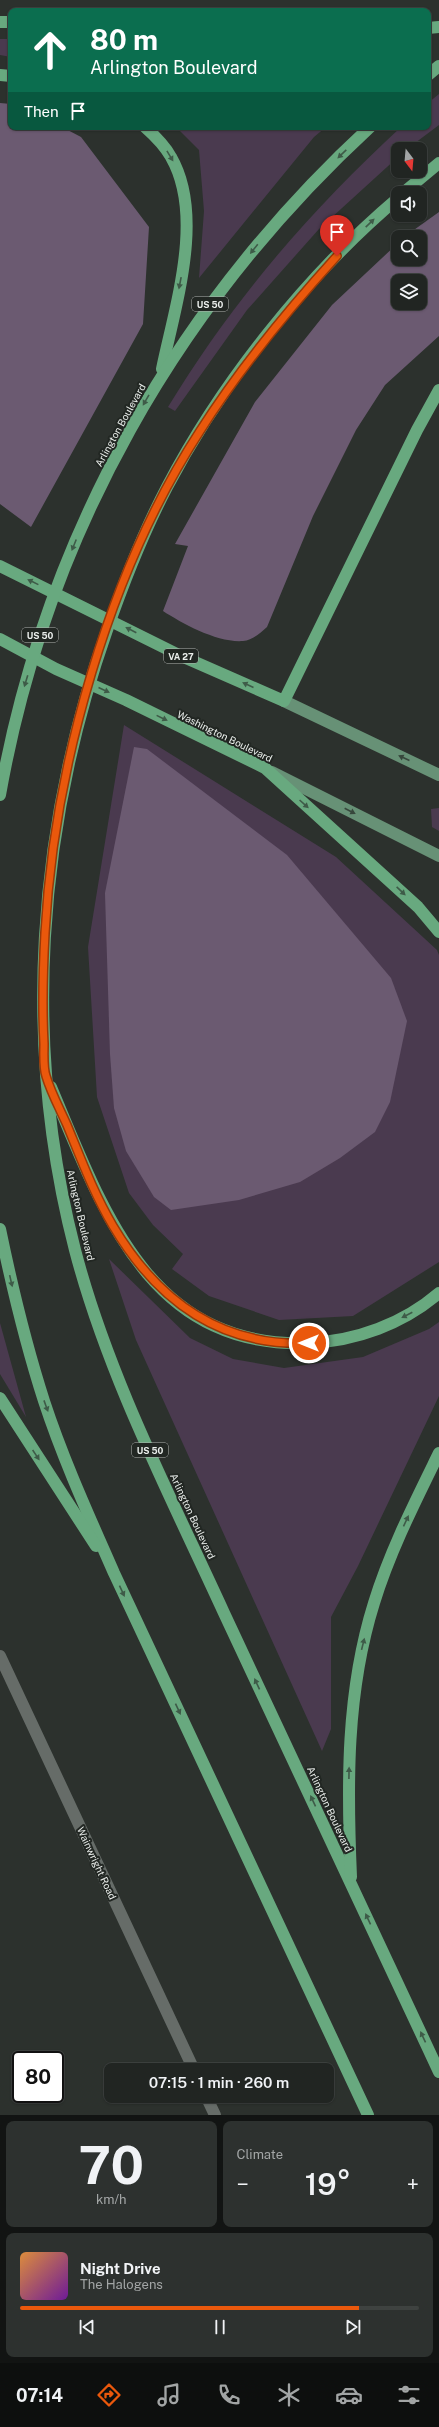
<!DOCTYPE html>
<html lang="en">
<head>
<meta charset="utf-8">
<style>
  body { margin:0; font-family:"Public Sans",sans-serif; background:#2d312f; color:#f1f3f6; height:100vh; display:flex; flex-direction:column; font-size:15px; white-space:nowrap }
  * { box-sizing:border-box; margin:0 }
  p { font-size:13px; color:#a2a5a5 }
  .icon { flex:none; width:22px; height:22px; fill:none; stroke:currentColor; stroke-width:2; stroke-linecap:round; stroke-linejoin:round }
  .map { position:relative; height:2115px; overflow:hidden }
  .sheet { display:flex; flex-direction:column; gap:6px; padding:6px; background:#121413; flex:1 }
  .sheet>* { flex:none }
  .top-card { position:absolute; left:8px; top:8px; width:423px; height:122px; border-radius:8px; box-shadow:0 1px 3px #0004,0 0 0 1px #3e4240; background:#0b6e4f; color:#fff; overflow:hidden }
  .needle { width:26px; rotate:164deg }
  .controls { position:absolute; left:391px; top:142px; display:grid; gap:8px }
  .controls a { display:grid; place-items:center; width:36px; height:36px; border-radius:8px; background:#212522; box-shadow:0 1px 3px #0004,0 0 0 1px #3e4240; font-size:20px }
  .speed { position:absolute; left:12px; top:2051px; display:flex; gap:8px; font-size:20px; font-weight:700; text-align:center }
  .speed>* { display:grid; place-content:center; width:52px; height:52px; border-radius:50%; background:#212522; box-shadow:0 1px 3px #0004,0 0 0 1px #3e4240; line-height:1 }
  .speed .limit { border:2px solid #111; border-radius:6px; background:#fff; color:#111 }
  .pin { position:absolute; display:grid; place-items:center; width:34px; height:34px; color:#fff; margin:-41px -17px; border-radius:50% 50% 50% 0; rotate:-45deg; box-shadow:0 0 4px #0007 }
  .pin .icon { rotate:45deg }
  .me { position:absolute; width:44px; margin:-22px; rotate:270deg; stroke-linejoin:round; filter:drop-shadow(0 0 3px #0008) }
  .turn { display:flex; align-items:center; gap:14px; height:84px; padding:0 16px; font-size:18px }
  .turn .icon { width:52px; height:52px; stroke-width:2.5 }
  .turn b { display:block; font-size:28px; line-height:34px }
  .then { display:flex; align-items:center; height:38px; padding:0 16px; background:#0003; gap:8px; font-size:15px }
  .big { font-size:30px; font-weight:600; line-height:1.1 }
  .sheet .widget { flex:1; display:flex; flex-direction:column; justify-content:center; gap:6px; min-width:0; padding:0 14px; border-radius:8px; background:#2d312f }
  .sheet .dial { align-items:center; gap:0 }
  .dial b { font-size:52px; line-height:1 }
  .song { display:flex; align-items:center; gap:12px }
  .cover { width:48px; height:48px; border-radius:6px; background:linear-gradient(135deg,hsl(30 70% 55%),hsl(280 70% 35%)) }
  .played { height:4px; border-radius:2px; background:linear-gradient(90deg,#ea580c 85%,#3e4240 85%) }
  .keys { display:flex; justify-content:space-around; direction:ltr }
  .heat { display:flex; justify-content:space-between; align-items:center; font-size:22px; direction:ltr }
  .sheet .tiles { flex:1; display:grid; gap:6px; grid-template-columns:1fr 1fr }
  .widget:last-child { grid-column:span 2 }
  .trip { position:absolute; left:104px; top:2063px; width:230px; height:40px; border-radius:8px; background:#212522; box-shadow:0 1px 3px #0004,0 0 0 1px #3e4240; font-weight:600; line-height:40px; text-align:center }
  .dock { display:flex; height:64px; justify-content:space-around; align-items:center; background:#0d0f0e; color:#a2a5a5 }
  .dock .icon { width:28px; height:28px }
  .dock .active { color:#ea580c }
  .dock b { font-size:18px; color:#f1f3f6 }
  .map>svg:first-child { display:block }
  .green { fill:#4a3a4f }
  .forest { fill:#6b5a71; fill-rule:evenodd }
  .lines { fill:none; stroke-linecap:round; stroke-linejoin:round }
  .minor { stroke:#666c68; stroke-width:12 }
  .major { stroke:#679176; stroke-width:12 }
  .highway { stroke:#68a97f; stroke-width:12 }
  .oneway { fill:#3e5b48 }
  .oneway2 { fill:#37473c }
  .route-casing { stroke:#983908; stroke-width:10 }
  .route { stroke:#ea580c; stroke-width:7 }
  .labels { text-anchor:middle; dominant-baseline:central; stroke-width:4; stroke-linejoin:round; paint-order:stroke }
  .shield { fill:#222723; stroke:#afb3b0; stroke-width:1 }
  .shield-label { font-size:9px; font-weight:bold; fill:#ebefec }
  .street-label { font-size:10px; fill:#ebefec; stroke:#222723 }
</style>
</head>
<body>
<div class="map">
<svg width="439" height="2115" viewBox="0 0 439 2115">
  <rect width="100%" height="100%" fill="#2c312d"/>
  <!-- green -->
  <g class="green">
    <path d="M0 39H11V57L0 55Z"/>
    <path d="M439 94V125L407 149H398V157L319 229 247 310 175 411 168 407C233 300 309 212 401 127H428V103Z"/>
    <path d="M176 127H326L314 137 199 278 204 211 199 150Z"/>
    <path d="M124 725 336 857 437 950 439 955V1262L353 1316 279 1320 209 1296 172 1269 183 1254 153 1225 129 1193 97 1097 88 947Z"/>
    <path d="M439 808V831L432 827 431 809Z"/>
    <path d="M109 1259 190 1338 233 1359 284 1368 363 1357 429 1329 439 1322V1396L358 1566 331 1617V1729L322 1751 136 1340Z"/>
    <path d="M0 1323 26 1417 0 1374Z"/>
  </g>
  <!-- forest -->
  <g class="forest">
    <path d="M0 103 11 104V127H62L81 137 149 227 143 324 31 527 0 504Z"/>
    <path d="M439 212V336L385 385 356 430 313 516 267 627C260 633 253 640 243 641 218 643 183 624 163 611L188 546 175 544 255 402 332 305 398 243V259H420V237H404ZM398 281H420V303H398Z"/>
    <path d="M134 747 147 749 287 855 391 978 407 1021 390 1102 375 1132 340 1158 300 1182 239 1200 171 1210 154 1197 126 1151 114 1108 110 1054 105 893Z"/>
  </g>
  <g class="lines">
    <!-- minor -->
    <g class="minor">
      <path d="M0 1656 194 2070"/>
      <path d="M206 2096 215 2115"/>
    </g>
    <!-- major -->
    <g class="major">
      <path d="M284 701 439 775"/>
      <path d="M272 772 439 856"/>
    </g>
    <!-- highway -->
    <g class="highway">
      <path d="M0 22H11"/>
      <path d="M428 28 439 27"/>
      <path d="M0 75 11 76"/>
      <path d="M428 75 439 66"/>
      <path d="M145 127C154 135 165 146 171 157 205 216 175 306 162 369"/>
      <path d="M403 193 439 163"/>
      <path d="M398 198C307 275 222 382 167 487 143 533 124 581 107 630 37 829 22 1045 75 1250 108 1376 170 1495 224 1613 295 1767 368 1919 439 2072"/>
      <path d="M0 566 179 655 284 701 417 430 439 390"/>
      <path d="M0 639 56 669 126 700 265 768 385 877 418 907 439 932"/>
      <path d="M0 795C46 535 177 305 370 127"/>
      <path d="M51 1087C103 1210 148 1349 309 1343 356 1341 403 1324 439 1293"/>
      <path d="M0 1229C12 1287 26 1345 44 1401 63 1459 89 1516 114 1573L368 2115"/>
      <path d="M0 1398 96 1546"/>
      <path d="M351 1877C347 1785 346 1692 374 1603 390 1551 415 1502 439 1453"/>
    </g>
  </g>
  <!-- one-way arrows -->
  <defs><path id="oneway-solid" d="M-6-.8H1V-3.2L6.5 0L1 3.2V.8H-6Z"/></defs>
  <g class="oneway">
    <use href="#oneway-solid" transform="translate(342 154) rotate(136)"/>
    <use href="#oneway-solid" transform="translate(170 156) rotate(59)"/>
    <use href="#oneway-solid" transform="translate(370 223) rotate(-44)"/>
    <use href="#oneway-solid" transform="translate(254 249) rotate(129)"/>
    <use href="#oneway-solid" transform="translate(180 283) rotate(101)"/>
    <use href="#oneway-solid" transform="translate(146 400) rotate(120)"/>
    <use href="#oneway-solid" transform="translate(74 545) rotate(112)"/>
    <use href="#oneway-solid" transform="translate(33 582) rotate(-154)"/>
    <use href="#oneway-solid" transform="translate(131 630) rotate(-153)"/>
    <use href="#oneway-solid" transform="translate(26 681) rotate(107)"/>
    <use href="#oneway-solid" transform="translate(248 685) rotate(-156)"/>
    <use href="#oneway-solid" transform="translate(104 690) rotate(24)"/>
    <use href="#oneway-solid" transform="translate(162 718) rotate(26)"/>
    <use href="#oneway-solid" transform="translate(304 804) rotate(42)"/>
    <use href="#oneway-solid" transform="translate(401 891) rotate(43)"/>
    <use href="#oneway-solid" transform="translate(11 1281) rotate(77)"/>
    <use href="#oneway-solid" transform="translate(407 1315) rotate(153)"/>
    <use href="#oneway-solid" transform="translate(46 1406) rotate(70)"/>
    <use href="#oneway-solid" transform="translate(36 1455) rotate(56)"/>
    <use href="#oneway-solid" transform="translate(406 1521) rotate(-65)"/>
    <use href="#oneway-solid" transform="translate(122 1591) rotate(65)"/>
    <use href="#oneway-solid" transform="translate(363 1644) rotate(-76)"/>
    <use href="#oneway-solid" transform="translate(257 1684) rotate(-115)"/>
    <use href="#oneway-solid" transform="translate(178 1709) rotate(65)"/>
    <use href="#oneway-solid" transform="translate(349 1773) rotate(-89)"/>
    <use href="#oneway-solid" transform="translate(313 1801) rotate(-115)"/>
    <use href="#oneway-solid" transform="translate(368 1919) rotate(-115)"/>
    <use href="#oneway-solid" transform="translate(423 2037) rotate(-115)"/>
  </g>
  <g class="oneway2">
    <use href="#oneway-solid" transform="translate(404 758) rotate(-155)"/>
    <use href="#oneway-solid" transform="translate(350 811) rotate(27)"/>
  </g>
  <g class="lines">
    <!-- route casing -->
    <g class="route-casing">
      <path id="route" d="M309 1343C219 1347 157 1300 113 1226 94 1194 81 1159 67 1125 60 1109 51 1093 46 1076 43 1067 44 1054 44 1044 42 1007 43 970 45 933 54 767 109 571 200 431 240 368 287 311 337 256"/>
    </g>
    <!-- route -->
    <use href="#route" class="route"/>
  </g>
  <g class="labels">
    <!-- shield labels -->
    <g class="shield">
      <rect x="192" y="297" width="36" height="14" rx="3"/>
      <rect x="22" y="628" width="36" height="14" rx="3"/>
      <rect x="164" y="649" width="34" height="14" rx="3"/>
      <rect x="132" y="1443" width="36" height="14" rx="3"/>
    </g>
    <g class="shield-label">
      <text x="210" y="304">US 50</text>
      <text x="40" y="635">US 50</text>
      <text x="181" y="656">VA 27</text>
      <text x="150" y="1450">US 50</text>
    </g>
    <!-- street labels -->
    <g class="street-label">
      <text transform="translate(120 425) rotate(-61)">Arlington Boulevard</text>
      <text transform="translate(225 736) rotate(26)">Washington Boulevard</text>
      <text transform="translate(81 1215) rotate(77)">Arlington Boulevard</text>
      <text transform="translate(193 1516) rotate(65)">Arlington Boulevard</text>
      <text transform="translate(330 1809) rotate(65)">Arlington Boulevard</text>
      <text transform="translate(97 1863) rotate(65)">Wainwright Road</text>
    </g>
  </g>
</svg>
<div class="controls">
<a><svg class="needle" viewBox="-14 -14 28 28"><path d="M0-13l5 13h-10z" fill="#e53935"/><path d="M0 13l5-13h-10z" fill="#a2a5a5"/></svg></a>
<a><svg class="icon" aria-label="sound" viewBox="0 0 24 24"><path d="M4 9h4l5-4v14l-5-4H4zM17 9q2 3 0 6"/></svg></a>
<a><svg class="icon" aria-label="search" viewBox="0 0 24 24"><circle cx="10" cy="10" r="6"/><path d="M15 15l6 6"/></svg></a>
<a><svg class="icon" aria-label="layers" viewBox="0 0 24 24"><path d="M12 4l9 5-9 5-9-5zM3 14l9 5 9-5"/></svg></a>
</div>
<div class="speed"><div class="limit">80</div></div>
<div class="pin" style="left:337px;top:256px;background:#d93025"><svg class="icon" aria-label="arrive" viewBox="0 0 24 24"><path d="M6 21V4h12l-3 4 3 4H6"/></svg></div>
<svg class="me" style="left:309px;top:1343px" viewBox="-20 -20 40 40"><circle r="17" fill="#ea580c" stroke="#fff" stroke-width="3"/><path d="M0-11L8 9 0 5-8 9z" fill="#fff"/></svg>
<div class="trip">07:15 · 1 min · 260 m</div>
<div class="top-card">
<div class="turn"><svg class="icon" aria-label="ahead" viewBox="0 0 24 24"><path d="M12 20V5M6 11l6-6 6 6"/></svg><div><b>80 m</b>Arlington Boulevard</div></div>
<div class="then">Then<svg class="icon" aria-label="arrive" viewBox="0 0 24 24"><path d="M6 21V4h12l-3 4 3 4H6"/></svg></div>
</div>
</div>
<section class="sheet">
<div class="tiles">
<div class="widget dial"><b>70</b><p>km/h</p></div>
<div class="widget"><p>Climate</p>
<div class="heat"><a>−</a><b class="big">19°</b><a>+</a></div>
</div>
<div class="widget">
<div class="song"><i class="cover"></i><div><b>Night Drive</b><p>The Halogens</p></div></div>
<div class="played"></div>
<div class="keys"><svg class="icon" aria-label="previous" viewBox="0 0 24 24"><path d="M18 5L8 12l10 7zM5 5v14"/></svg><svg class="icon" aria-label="pause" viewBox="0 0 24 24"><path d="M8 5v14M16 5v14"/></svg><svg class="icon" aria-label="next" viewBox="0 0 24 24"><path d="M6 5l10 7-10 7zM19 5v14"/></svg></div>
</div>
</div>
</section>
<nav class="dock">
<b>07:14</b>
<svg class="icon active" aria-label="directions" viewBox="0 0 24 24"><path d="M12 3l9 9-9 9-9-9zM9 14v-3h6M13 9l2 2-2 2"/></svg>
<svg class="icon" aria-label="music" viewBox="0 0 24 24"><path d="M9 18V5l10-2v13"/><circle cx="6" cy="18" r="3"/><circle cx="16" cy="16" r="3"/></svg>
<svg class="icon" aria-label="phone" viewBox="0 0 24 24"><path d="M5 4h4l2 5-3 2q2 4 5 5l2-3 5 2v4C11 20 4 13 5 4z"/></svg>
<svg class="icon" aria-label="climate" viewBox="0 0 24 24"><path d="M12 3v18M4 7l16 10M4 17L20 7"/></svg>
<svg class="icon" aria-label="car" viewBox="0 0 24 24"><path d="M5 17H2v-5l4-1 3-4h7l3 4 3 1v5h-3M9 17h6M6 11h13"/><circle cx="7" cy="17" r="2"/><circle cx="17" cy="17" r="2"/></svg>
<svg class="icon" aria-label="filters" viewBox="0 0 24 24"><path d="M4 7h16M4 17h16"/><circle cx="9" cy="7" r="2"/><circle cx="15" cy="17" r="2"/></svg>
</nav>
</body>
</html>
